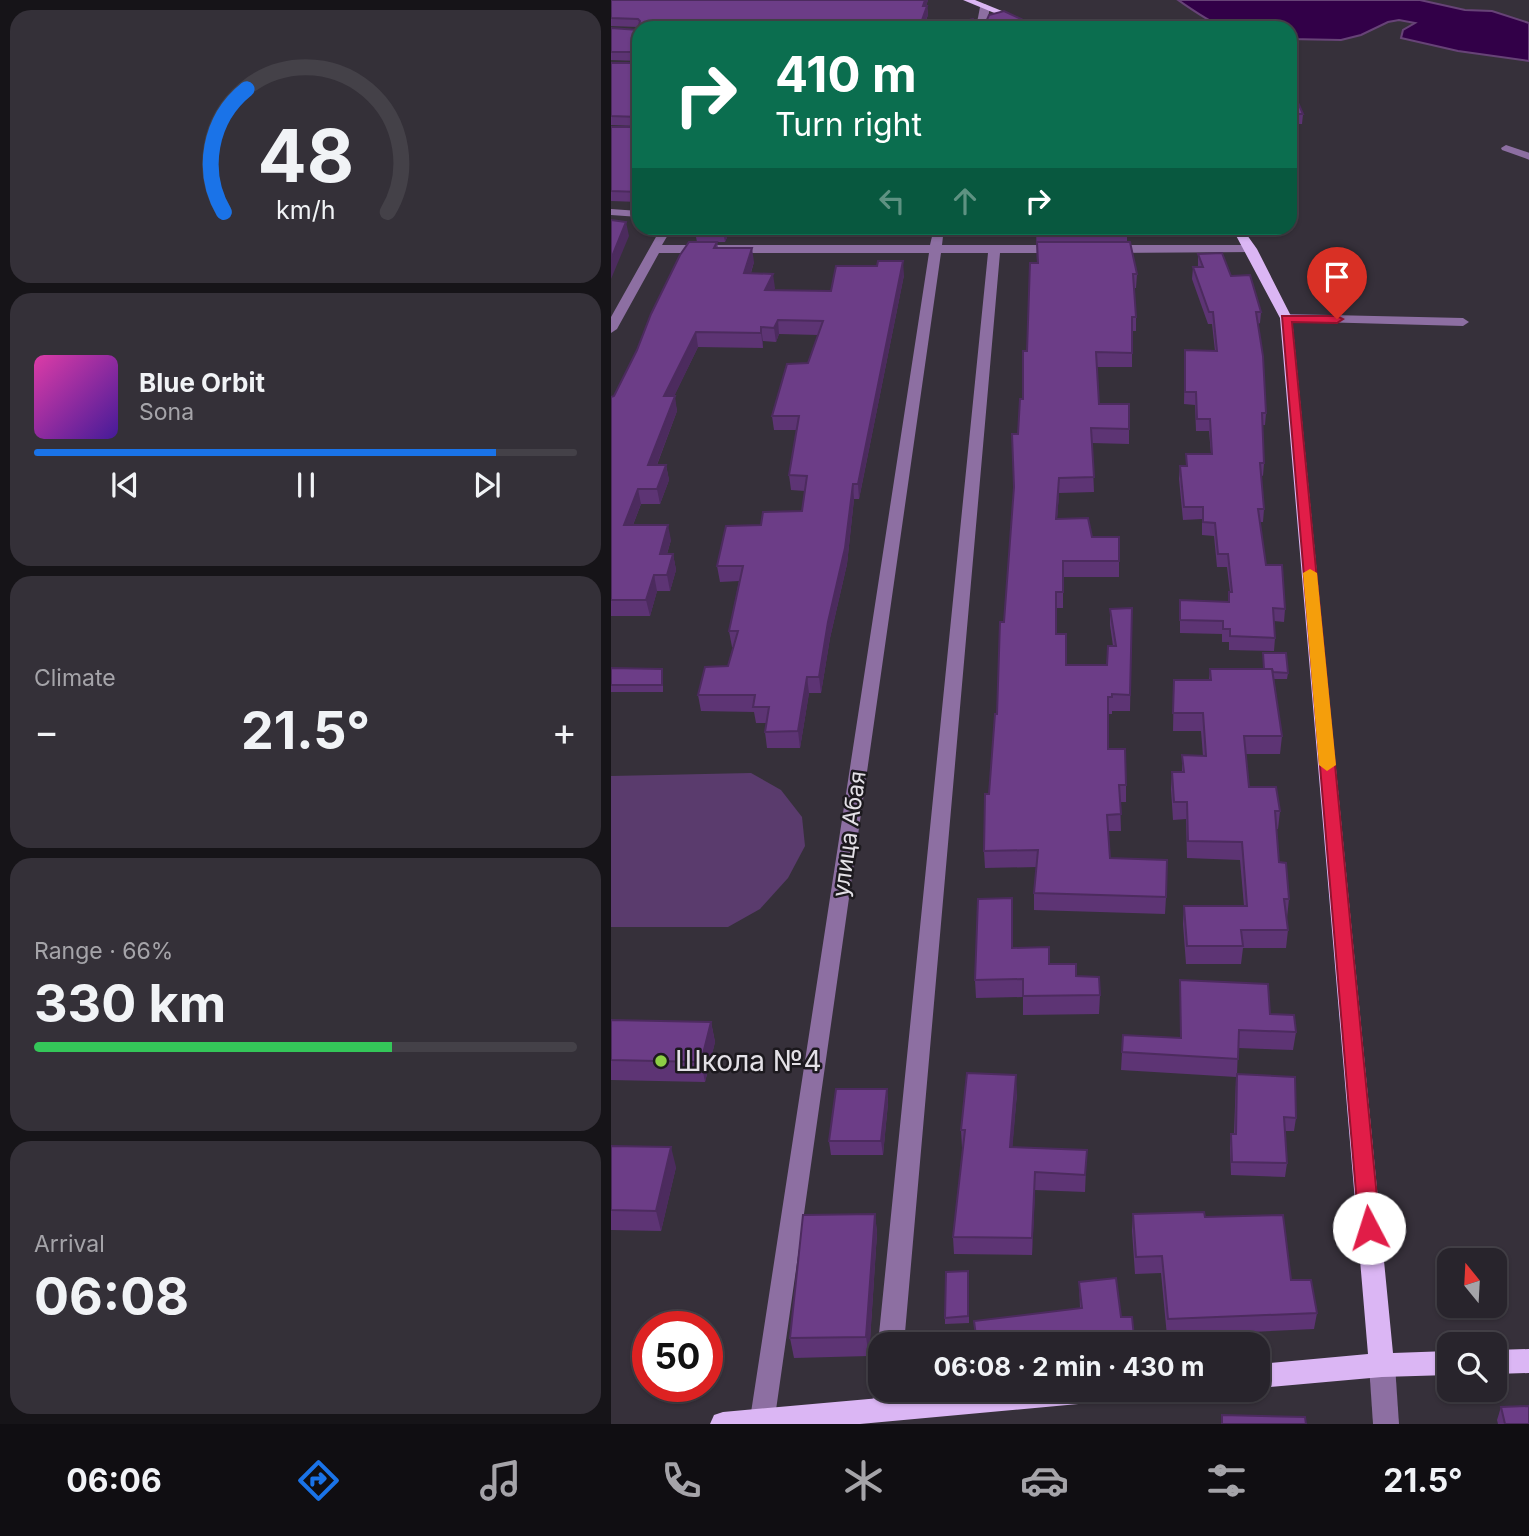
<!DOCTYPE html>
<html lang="en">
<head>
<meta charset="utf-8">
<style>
  body { margin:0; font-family:Inter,sans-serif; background:#343038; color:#f1f3f6; height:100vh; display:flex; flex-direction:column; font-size:26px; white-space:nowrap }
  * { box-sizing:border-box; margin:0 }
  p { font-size:23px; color:#a5a4a9 }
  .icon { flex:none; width:38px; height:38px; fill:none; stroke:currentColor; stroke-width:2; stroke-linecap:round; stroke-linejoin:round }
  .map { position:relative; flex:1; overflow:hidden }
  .panel { display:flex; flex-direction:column; gap:10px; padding:10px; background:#161418; width:611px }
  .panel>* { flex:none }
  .hud { position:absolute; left:21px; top:21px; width:665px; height:214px; border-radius:21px; box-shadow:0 2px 5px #0004,0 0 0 2px #444148; background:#0b6e4f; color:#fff; overflow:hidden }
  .needle { width:46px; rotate:342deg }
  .buttons { position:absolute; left:826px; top:1248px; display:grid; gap:14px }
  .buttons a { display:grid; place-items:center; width:70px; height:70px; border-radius:14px; background:#28242c; box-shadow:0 2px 5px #0004,0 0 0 2px #444148; font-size:35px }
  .speed { position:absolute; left:21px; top:1311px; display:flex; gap:14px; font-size:35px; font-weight:700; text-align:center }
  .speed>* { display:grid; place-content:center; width:91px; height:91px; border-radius:50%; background:#28242c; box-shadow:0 2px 5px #0004,0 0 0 2px #444148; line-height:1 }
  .speed .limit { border:10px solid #d22; background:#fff; color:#111 }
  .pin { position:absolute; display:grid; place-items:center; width:60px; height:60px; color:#fff; margin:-72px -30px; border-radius:50% 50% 50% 0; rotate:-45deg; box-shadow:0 0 7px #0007 }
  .pin .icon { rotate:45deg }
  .me { position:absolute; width:77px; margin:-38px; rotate:355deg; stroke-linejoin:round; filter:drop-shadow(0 0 5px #0008) }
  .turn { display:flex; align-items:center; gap:24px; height:147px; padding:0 28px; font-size:32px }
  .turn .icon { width:91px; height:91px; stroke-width:2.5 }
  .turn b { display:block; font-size:49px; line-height:60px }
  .lanes { display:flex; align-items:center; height:66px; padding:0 28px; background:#0003; justify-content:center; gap:35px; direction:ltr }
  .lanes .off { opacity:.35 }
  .big { font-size:52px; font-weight:700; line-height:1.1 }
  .panel .card { flex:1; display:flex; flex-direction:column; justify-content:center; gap:10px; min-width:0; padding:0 24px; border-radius:21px; background:#343038 }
  .panel .dial { align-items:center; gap:0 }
  .dial svg { height:182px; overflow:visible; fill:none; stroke:#444148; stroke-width:7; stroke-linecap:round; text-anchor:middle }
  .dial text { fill:#f1f3f6; stroke:none }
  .song { display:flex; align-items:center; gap:21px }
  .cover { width:84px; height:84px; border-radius:10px; background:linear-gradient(135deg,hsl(320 70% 55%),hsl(260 70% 35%)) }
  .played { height:7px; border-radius:4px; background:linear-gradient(90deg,#1a73e8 85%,#444148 85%) }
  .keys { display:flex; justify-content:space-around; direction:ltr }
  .heat { display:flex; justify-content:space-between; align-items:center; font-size:38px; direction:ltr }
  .charge { height:10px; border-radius:5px; background:linear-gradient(90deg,#34c759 66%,#444148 0) }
  .trip { position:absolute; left:257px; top:1332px; width:402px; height:70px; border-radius:21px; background:#28242c; box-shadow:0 2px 5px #0004,0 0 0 2px #444148; font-weight:700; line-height:70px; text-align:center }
  .tab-bar { display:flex; height:112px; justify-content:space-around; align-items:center; background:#100e12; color:#a5a4a9 }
  .tab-bar .icon { width:49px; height:49px }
  .tab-bar .selected { color:#1a73e8 }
  .tab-bar b { font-size:32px; color:#f1f3f6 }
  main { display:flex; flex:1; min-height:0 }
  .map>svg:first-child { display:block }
  .green { fill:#5a3b6d }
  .water { fill:#320048; stroke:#674377; stroke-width:2 }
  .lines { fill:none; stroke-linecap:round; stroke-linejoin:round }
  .minor { fill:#8d6fa2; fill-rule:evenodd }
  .major { fill:#dbb6f4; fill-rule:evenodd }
  .wall { fill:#5d3474 }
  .shaded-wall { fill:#4c2b5e }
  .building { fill:#6c3d87; stroke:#4c2b5e; stroke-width:2 }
  .route { fill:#e11d48; stroke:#92132f; stroke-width:2 }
  .slow { fill:#f59e0b }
  .poi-dot { fill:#8dce45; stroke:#1c191e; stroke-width:2.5 }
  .labels { text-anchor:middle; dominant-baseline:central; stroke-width:5; stroke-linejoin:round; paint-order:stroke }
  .street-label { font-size:23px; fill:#e3e0e6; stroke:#1c191e }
  .near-poi-label { font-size:28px; fill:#e3e0e6; stroke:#1c191e; text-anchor:start }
</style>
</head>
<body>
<main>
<section class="panel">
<div class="card dial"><svg viewBox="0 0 100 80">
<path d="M14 69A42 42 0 1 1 86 69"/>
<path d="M14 69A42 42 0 0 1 24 15" stroke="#1a73e8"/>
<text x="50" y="56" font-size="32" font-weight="700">48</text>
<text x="50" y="72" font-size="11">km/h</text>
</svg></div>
<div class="card">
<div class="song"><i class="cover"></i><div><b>Blue Orbit</b><p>Sona</p></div></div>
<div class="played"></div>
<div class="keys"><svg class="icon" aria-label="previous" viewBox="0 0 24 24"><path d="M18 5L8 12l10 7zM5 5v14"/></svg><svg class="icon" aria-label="pause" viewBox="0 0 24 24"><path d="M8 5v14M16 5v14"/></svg><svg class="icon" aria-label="next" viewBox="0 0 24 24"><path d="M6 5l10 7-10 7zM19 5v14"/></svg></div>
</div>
<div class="card"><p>Climate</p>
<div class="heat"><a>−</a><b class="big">21.5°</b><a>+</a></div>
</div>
<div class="card"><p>Range · 66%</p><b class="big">330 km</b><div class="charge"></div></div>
<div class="card"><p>Arrival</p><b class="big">06:08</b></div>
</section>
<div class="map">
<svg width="919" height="1424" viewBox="0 0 919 1424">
  <rect width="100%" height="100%" fill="#36303a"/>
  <!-- green -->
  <path class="green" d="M140 773 170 790 191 817 194 846 177 878 149 909 117 927H0V776Z"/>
  <!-- water -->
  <path class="water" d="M567 0H809L854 10 881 11 918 23V61L847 51 790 38 792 30 804 23 788 20 777 22 750 35 730 40 679 39V28C659 28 635 32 616 28 602 25 579 8 567 0Z"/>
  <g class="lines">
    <!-- minor -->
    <g class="minor">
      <path d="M374 4 379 7 375 28H365L369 7Z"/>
      <path d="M895 145 919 153V160L891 150 890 148Z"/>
      <path d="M0 209 28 211V217L0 215Z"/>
      <path d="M50 228H61L51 245H319L323 228H333L331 245H448L454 249 448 253H389L293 1344H270V1349L267 1344 377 253H330L163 1424H141L139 1419 318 253H48L6 329 0 333V317Z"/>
      <path d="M640 245 644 246V252L497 253 491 249 497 245Z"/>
      <path d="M675 314 852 318 858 322 852 326 670 321 669 318Z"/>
      <path d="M771 1353 780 1357 784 1365 788 1424H762L758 1365 762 1357Z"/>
      <path d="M270 1380V1390H289L283 1417 274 1420 265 1417C260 1405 260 1389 270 1380Z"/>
    </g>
    <!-- major -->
    <g class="major">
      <path d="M352 0H364L433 28H420Z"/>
      <path d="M621 228H631L646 249 681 318 782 1353 838 1351V1375L771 1377 648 1388V1364L757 1354 669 318Z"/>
      <path d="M919 1349V1373L884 1374V1350Z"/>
      <path d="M359 1390H502L498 1399 489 1402 249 1424H99L103 1415 112 1412Z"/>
    </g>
  </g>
  <!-- wall -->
  <g class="wall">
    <path d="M0 0H317L315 6H316L317 15 314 23 365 22 28 61 0 60V28L27 30V27L0 26Z"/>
    <path d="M0 63H28V126L0 125Z"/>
    <path d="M679 90 692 114 691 124H679Z"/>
    <path d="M0 127H28V202L0 201Z"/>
    <path d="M120 228 114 242H106L107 248 143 262 140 273 164 288 162 290 220 291 293 275 248 499H243L236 564 219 638 210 693H198L189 748H156L154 732 156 723H145L143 712 90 711 87 695 117 666 123 647H121L118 631 128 581 109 582 106 566 150 525 191 511 194 491 180 490 178 475 186 430H163L161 416 197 363 207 335 168 334 165 342 152 341V348L87 347 63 396 66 411 46 465H55L58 480 49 504H30L22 525 60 540 56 554H62L65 570 59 591H46L39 616H0V397L3 396 86 242 84 232Z"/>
    <path d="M422 228H517L516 231V242L526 274 525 288H523L525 317V331H521V367H486L488 404 518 429V444L481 443 483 492 448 493 446 519 481 537 508 561V577H452V608H445V634L455 665H496L502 646 499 625V609L521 608 519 711H501V714H497V749L515 785V802H509L510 831H497L499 858 555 897 554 914 423 910V893L426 867 374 868 373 851 386 714 407 434 412 399 426 263 425 228Z"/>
    <path d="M587 254 620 276 650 312 649 323 647 324 655 413 654 425H651L653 463 652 476 650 475 653 509 652 522H649L655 565 674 609 673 622 663 621 664 638 663 651 618 650V642H611V634L569 633V600L617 602 618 592H619L616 567H606L603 536 591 535V519L572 520 568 479 569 466H575V454H600L598 431H585L584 405 573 404 574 350 604 351 601 324H597L581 279 582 267H587Z"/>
    <path d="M652 653 677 673 676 679H663L671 736 669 754H634L638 787 669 811 667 829H665L668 862 678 899 676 918 675 917 677 930 675 948H632L630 964H575L572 924 573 906H633L629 860 576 858 575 819 562 820 560 789 561 772H571V755L592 756 590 731H562L563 680H598L599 669H652Z"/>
    <path d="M0 668 52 675V692H0Z"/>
    <path d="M401 898 402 948 465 976 489 995 488 1014 412 1015V997L365 998 364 980Z"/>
    <path d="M569 980 659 1014 685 1032 682 1050 627 1048 626 1074 685 1118 683 1131H674L676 1163 674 1177 620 1175 619 1147 620 1134H623L625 1077 510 1070 512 1035 569 1038Z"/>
    <path d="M0 1020 100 1022 104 1042 94 1082 0 1080Z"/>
    <path d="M276 1089 277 1103 272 1155H220L218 1141Z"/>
    <path d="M406 1093 401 1148 475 1168 474 1192 424 1190 421 1255 343 1254 342 1237 352 1148H351L350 1130Z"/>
    <path d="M0 1146 65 1167 50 1231 0 1230Z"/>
    <path d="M264 1214 266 1233 258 1356 183 1358 179 1338Z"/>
    <path d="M522 1214 594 1217 680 1280 706 1313 703 1329 556 1336 550 1273 524 1274 521 1231Z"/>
    <path d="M358 1278V1323L334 1324V1318Z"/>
    <path d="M468 1282 510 1317 523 1337V1344H365L469 1308Z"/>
    <path d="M890 1407 918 1424H887L886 1420Z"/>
  </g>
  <!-- shaded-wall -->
  <g class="shaded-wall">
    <path d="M314 0H317L312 15V6Z"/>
    <path d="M316 6 317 15 311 28 310 23Z"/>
    <path d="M15 222 18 236 0 279V259Z"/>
    <path d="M114 228H120L114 242 112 232Z"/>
    <path d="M141 248 143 262 135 287 133 273Z"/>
    <path d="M292 261 293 275 248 499 247 484Z"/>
    <path d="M162 274 164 288 155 304 154 290Z"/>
    <path d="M167 320 168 334 165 342 163 328Z"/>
    <path d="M150 327 152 341V348L150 333Z"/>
    <path d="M85 332 87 347 56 411 53 396Z"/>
    <path d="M64 396 66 411 40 480 37 465Z"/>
    <path d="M55 465 58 480 49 504 46 489Z"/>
    <path d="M448 478V493L445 535V519Z"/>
    <path d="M242 484 243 499 236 564 219 638 210 693 208 677Z"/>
    <path d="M27 489 30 504 16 540 13 525Z"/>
    <path d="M57 525 60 540 51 570 49 554Z"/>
    <path d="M62 554 65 570 59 591 56 575Z"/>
    <path d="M43 575 46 591 39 616 35 600Z"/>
    <path d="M196 677 198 693 189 748 187 731Z"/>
    <path d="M100 1022 104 1042 94 1082 90 1062Z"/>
    <path d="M405 1075 406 1093 400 1165 399 1147Z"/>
    <path d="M276 1089 277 1103 272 1155 270 1141Z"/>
    <path d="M60 1147 65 1167 50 1231 45 1211Z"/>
    <path d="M424 1172V1190L421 1255V1238Z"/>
    <path d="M264 1214 266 1233 258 1356 255 1337Z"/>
  </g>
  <!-- building -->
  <g class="building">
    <path d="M0 0H314L312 6H316L310 23H345L362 19 365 22H375L378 15 393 11 429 28H28V60L27 52H0V28L27 30 29 21 27 19 0 18Z"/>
    <path d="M0 63H28V126L27 117 0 116Z"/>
    <path d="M681 89 692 114H679V90Z"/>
    <path d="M0 127H28V192L0 191Z"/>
    <path d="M0 220 15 222 0 259Z"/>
    <path d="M87 228H114L112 232H84Z"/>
    <path d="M425 228H515L516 232H425Z"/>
    <path d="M78 242H106L103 248H141L133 273 162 274 154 290 220 291 225 266H266L267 261H292L247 484H242L234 548 217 622 208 677H196L187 731 154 732 158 707H142L144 695H87L94 667 117 666 127 631H118L132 566H106L115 526 150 525 152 512 191 511 196 476 178 475 188 416H161L176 364 197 363 212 321 167 320 163 328 150 327V333L85 332 53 396H64L37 465H55L46 489H27L13 525H57L49 554H62L56 575H43L35 600H0V397L3 396 26 350 40 314 69 255Z"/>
    <path d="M426 242H519L526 274H522L525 317H521V353L485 352 488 404H518V429L480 428 483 477 448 478 445 519 477 518 481 537H508V561H452V592H445V634H455V665H496L497 646H505L499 609 521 608 519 695 501 694V697H497V749H514L515 785H508L510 814 496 815 499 858 556 860 555 897 423 893 427 850 373 851 374 794H378L384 714H386L389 622H393L403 487 401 434H407L409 399H412V351H416L419 263H427Z"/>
    <path d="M611 253 620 276 639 275 650 312H645L652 356 655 413H651L653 463H649L653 509H647L655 565H671L674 609 662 608 664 638 619 636V629H612V621L569 620V600L618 602V592H621L617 554H607L604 523 592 522V507H573L569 466H576L575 454H601L599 419H586L585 392H574V350L606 351 602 312H598L582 267H592L587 254Z"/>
    <path d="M652 653H675L677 673 662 672 661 669H653Z"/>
    <path d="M0 668 51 669V685H0Z"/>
    <path d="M599 669H661L671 736H633L638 787H665L669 811H664L668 862 675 863 678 899H673L677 930H630L632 946H576L573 906H636L631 842 577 841 576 802H563L561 772H573L571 755 595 756 592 713H562L563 680H600Z"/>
    <path d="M401 898V948L438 947V964H465V976L488 977 489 995 412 996V979L364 980 367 899Z"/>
    <path d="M569 980 657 984 659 1014 683 1015 685 1032 628 1030 627 1059 511 1052 512 1035 570 1038Z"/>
    <path d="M0 1020 100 1022 90 1062 0 1060Z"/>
    <path d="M356 1073 405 1075 399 1147 476 1150 474 1175 424 1172 421 1238 342 1237 354 1130H350Z"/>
    <path d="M626 1074 684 1077 685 1118 673 1117 676 1163 621 1162 620 1134H625Z"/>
    <path d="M225 1089H276L270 1141H218Z"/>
    <path d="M0 1146 60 1147 45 1211 0 1210Z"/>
    <path d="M593 1212 594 1217 672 1215 680 1280H700L706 1313 557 1319 551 1256 525 1257 522 1214Z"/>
    <path d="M264 1214 255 1337 179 1338 192 1215Z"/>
    <path d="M357 1271V1316L334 1318 335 1272Z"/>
    <path d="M505 1278 510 1317H521L523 1337 474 1341 473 1333 380 1344H366L363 1321 471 1308 468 1282Z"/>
    <path d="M918 1406V1424H894L890 1407Z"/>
    <path d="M611 1415 694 1417 695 1424H611Z"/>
  </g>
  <!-- route -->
  <path class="route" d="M671 316H726L732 319 726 323 681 322 769 1228 766 1235 758 1238 751 1235 748 1228Z"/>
  <!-- slow -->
  <path class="slow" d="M699 569 706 573 725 765 716 771 708 765 692 573Z"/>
  <!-- markers -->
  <circle class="poi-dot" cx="50" cy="1061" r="7"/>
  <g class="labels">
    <!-- street labels -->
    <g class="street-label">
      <text transform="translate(238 834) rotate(-82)">улица Абая</text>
    </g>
    <!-- near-poi labels -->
    <g class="near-poi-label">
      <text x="64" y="1061">Школа №4</text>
    </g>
  </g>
</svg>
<div class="buttons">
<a><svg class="needle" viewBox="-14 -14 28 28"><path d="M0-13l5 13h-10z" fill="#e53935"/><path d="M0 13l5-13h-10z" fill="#a5a4a9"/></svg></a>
<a><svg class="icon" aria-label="search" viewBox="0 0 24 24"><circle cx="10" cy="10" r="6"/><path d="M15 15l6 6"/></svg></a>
</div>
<div class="speed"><div class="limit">50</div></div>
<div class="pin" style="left:726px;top:319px;background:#d93025"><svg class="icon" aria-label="arrive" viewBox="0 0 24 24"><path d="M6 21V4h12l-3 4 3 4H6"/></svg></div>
<svg class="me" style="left:758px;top:1228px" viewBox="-20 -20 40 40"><circle r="19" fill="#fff"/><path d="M0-13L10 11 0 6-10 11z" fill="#e11d48"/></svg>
<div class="trip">06:08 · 2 min · 430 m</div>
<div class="hud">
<div class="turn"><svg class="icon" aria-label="right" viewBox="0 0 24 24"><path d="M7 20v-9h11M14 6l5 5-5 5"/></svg><div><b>410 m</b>Turn right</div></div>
<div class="lanes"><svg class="icon off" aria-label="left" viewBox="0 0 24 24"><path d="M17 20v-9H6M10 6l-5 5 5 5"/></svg><svg class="icon off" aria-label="ahead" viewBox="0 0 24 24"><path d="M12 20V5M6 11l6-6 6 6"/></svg><svg class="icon" aria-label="right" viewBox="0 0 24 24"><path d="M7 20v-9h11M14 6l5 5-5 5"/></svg></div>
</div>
</div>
</main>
<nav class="tab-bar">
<b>06:06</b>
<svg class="icon selected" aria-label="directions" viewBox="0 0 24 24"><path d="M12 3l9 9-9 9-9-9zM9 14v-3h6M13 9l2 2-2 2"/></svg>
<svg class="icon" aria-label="music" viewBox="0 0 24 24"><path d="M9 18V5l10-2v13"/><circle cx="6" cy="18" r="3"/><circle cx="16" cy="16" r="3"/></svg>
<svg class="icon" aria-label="phone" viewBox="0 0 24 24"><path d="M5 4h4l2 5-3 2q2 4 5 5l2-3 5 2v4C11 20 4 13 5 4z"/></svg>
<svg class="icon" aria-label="climate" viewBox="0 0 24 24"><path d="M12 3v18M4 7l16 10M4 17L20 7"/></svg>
<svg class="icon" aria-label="car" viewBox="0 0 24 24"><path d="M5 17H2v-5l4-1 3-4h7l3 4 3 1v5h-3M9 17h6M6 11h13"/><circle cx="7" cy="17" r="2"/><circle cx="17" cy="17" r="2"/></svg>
<svg class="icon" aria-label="filters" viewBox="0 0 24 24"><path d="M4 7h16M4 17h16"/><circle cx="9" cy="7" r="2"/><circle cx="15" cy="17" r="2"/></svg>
<b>21.5°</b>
</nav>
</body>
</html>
